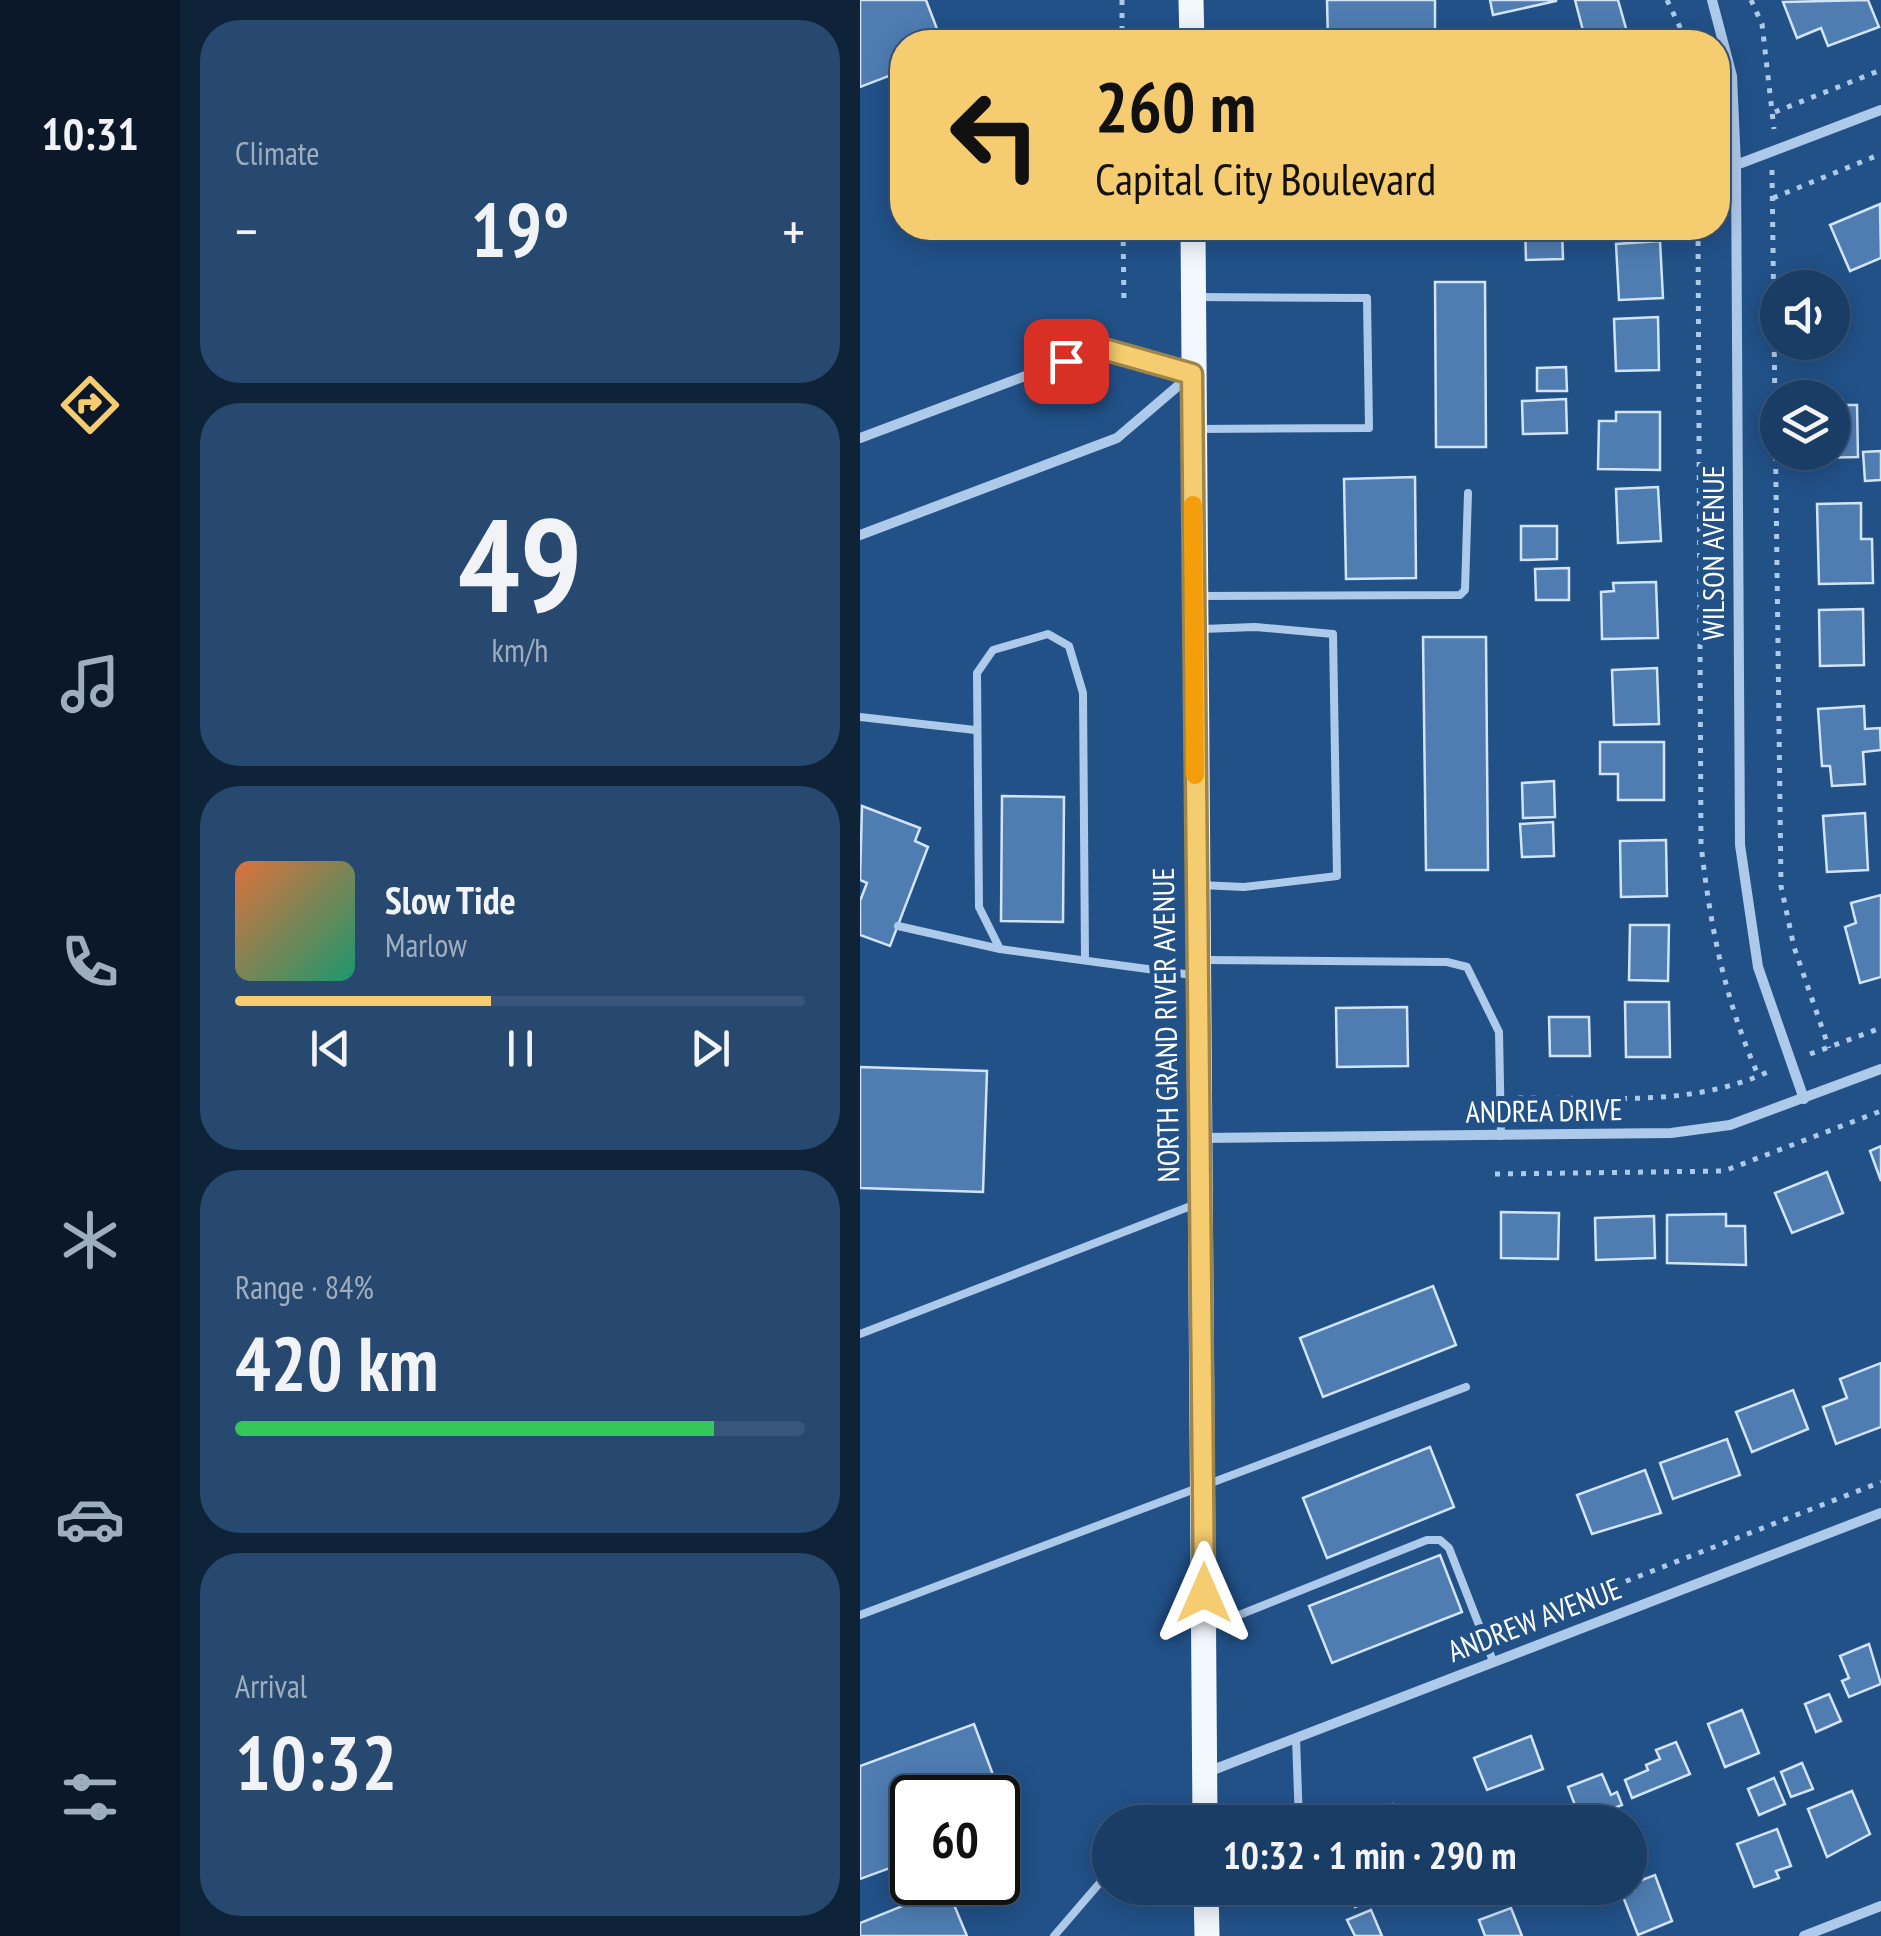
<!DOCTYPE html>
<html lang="en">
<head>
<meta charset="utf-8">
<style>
  body { margin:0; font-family:"PT Sans Narrow",sans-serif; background:#27486f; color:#f1f3f6; height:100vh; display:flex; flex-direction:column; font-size:38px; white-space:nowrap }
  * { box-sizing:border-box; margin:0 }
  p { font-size:32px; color:#9faebf }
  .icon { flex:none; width:55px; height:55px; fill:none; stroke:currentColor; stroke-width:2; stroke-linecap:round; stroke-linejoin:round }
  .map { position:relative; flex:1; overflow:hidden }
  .sheet { display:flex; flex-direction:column; gap:20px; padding:20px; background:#0e2238; width:680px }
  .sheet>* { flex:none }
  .top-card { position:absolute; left:30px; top:30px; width:840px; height:210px; border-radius:40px; box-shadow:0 5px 25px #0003,0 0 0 2px #38567a; background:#f5cc70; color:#111; overflow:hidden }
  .controls { position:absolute; left:900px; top:270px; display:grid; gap:20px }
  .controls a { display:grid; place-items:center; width:90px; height:90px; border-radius:50%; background:#1a3d66; box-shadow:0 5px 25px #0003,0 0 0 2px #38567a; font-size:50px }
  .speed { position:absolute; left:30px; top:1775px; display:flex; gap:20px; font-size:50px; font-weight:700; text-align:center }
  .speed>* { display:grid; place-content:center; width:130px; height:130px; border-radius:50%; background:#1a3d66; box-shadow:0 5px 25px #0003,0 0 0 2px #38567a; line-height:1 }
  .speed .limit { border:5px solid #111; border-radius:15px; background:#fff; color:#111 }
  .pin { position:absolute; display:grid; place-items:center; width:85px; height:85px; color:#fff; margin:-42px; border-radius:20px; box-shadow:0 5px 15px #0006 }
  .me { position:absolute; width:110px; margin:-55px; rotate:0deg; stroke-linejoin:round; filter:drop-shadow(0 0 8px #0008) }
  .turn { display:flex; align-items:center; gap:35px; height:210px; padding:0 40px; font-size:45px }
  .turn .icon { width:130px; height:130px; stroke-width:2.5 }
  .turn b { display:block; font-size:70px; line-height:85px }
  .big { font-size:75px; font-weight:600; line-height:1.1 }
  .sheet .widget { flex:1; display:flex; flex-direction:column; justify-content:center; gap:15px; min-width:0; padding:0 35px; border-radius:40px; background:#27486f }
  .sheet .dial { align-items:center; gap:0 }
  .dial b { font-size:130px; line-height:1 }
  .song { display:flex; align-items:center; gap:30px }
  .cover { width:120px; height:120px; border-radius:15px; background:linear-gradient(135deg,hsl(20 70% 55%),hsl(160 70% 35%)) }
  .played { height:10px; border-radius:5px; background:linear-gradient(90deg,#f5cc70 45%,#38567a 45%) }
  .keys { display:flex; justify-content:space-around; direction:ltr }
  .heat { display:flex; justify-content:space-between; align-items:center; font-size:55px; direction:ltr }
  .charge { height:15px; border-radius:8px; background:linear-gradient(90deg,#34c759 84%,#38567a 0) }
  .trip { position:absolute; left:232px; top:1805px; width:555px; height:100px; border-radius:50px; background:#1a3d66; box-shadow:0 5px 25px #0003,0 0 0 2px #38567a; font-weight:600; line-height:100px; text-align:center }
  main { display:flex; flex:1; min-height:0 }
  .dock { display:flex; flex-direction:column; width:180px; justify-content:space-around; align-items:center; background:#0a1829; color:#9faebf }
  .dock .icon { width:70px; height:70px }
  .dock .current { color:#f5cc70 }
  .dock b { font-size:45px; color:#f1f3f6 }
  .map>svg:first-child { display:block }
  .building { fill:#4f7db2; stroke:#d2e4f7; stroke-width:2.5 }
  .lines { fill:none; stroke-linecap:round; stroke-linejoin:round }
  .path { stroke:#aecaea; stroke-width:5; stroke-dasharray:5 8; stroke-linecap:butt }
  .lane { stroke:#aecaea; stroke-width:8 }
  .street { stroke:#aecaea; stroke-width:10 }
  .primary { stroke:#f2f7fe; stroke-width:25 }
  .route-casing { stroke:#9f8549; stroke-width:25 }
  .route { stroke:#f5cc70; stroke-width:18 }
  .slow { stroke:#f59e0b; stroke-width:18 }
  .labels { text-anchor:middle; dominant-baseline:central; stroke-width:10; stroke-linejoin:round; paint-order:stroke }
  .street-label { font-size:30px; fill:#fff; stroke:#225188 }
</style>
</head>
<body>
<main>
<nav class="dock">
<b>10:31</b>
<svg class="icon current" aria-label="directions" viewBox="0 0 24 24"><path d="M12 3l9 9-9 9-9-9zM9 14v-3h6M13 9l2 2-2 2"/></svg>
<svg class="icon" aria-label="music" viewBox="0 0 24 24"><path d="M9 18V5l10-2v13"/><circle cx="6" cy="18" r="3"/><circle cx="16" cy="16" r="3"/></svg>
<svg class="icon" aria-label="phone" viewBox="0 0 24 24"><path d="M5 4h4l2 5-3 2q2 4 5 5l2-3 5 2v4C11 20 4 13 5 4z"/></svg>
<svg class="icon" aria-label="climate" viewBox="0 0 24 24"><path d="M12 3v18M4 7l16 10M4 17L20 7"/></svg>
<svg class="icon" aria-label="car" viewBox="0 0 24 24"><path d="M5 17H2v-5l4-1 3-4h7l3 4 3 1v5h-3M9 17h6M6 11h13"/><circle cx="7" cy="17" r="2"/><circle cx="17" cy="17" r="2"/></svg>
<svg class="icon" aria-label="filters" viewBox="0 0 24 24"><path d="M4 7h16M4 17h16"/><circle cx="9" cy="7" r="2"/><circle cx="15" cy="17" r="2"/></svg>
</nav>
<section class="sheet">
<div class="widget"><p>Climate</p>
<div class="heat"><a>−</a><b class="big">19°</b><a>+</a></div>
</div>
<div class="widget dial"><b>49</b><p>km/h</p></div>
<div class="widget">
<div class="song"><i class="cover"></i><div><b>Slow Tide</b><p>Marlow</p></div></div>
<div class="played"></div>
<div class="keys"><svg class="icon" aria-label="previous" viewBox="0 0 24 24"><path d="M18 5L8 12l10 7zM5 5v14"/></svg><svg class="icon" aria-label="pause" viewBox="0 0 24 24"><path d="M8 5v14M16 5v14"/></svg><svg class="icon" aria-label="next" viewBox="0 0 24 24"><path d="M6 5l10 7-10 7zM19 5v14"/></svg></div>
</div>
<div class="widget"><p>Range · 84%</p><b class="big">420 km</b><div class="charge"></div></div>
<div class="widget"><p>Arrival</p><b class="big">10:32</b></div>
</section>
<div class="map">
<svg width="1021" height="1936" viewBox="0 0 1021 1936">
  <rect width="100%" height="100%" fill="#225188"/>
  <!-- building -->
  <g class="building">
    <path d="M0 0H66L82 42H42V71L0 87Z"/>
    <path d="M467 0H575V42H468Z"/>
    <path d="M630 0H696V1L633 15Z"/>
    <path d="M715 0H758L767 32 726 42Z"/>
    <path d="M1008 0 1019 27 968 46 961 28 937 38 923 2Z"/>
    <path d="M1020 204 1021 258 990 271 970 225Z"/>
    <path d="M665 228H702L703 259 666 260Z"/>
    <path d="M800 241 803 298 759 300 756 244Z"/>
    <path d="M575 282H625L626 447H576Z"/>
    <path d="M798 317 799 370 756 371 754 319Z"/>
    <path d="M706 367 707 391H677V368Z"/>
    <path d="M706 399 707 433 663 434 662 401Z"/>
    <path d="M972 405H997L998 457 957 458V452H972Z"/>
    <path d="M756 412H800V470L738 469 739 421H756Z"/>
    <path d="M1021 451V480L1005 481 1003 452Z"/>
    <path d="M555 477 556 578 486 579 484 479Z"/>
    <path d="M798 487 801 541 758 543 756 489Z"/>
    <path d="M1001 503V539H1012L1013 583 959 584 957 504Z"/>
    <path d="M661 526H697V559L661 560Z"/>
    <path d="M709 568V600H676L675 569Z"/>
    <path d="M796 582 798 638 742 639 741 592 754 591 753 583Z"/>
    <path d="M1003 609 1004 665 960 666 959 610Z"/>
    <path d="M563 637H626L628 870H566Z"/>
    <path d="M797 668 799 724 754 725 752 670Z"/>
    <path d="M1004 706 1005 729 1020 728 1021 750 1003 752 1005 784 972 786 970 766H962L958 709Z"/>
    <path d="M740 742H804V800H758V774H740Z"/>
    <path d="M694 781 695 817 663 818 662 783Z"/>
    <path d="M142 796 204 797 203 922 141 921Z"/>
    <path d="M2 806 60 828 55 841 68 847 30 946 0 935V901L7 883 0 880Z"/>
    <path d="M1005 813 1008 870 967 872 963 816Z"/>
    <path d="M693 822 694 856 662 857 660 824Z"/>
    <path d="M806 840 807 896 761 897 760 841Z"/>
    <path d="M1021 895V977L1000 983 985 927 996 923 991 903Z"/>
    <path d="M770 925H809L808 981 769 980Z"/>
    <path d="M765 1002H809L810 1057H766Z"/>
    <path d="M547 1007 548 1066 477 1067 476 1008Z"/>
    <path d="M689 1017H729L730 1056H690Z"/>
    <path d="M0 1067 127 1071 123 1192 0 1188Z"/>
    <path d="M1021 1146V1181L1010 1151Z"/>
    <path d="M967 1172 983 1213 932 1233 915 1193Z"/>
    <path d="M641 1212 699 1213 698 1259 641 1258Z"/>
    <path d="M866 1214V1226H885L886 1265 807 1263V1215Z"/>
    <path d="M794 1216 795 1258 736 1260 735 1218Z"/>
    <path d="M573 1286 596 1345 463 1397 440 1338Z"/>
    <path d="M1021 1363V1427L976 1444 963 1407 987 1398 980 1379Z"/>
    <path d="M933 1390 948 1429 892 1452 876 1412Z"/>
    <path d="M867 1439 880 1475 813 1499 800 1463Z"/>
    <path d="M570 1447 594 1507 467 1558 443 1498Z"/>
    <path d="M785 1470 801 1513 732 1534 717 1495Z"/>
    <path d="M580 1555 602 1612 472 1663 449 1606Z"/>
    <path d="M1009 1644 1021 1684 989 1697 982 1681 989 1678 980 1656Z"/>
    <path d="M969 1694 981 1721 956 1732 945 1704Z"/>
    <path d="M882 1710 899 1753 865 1767 848 1724Z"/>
    <path d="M114 1724 151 1823 138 1828V1798H52V1860L0 1879V1766Z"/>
    <path d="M671 1736 683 1769 627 1790 614 1758Z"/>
    <path d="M816 1742 830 1774 772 1798 765 1780 788 1770 786 1765 800 1759 796 1750Z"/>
    <path d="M942 1763 953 1789 931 1797 921 1772Z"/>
    <path d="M742 1774 751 1795 757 1792 762 1805 721 1821 708 1787Z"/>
    <path d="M914 1778 925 1804 899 1815 888 1789Z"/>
    <path d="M992 1791 1010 1834 967 1857 948 1809Z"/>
    <path d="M532 1804 539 1822H481Z"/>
    <path d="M608 1806 614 1822H576L575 1818Z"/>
    <rect x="680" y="1815" width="16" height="7"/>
    <path d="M917 1829 931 1866 916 1871 919 1878 894 1887 877 1844Z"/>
    <path d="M795 1875 812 1921 778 1935 762 1894 774 1890 771 1884Z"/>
    <path d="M87 1888 107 1936H0V1923Z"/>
    <path d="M488 1888H548L495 1907Z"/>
    <path d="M651 1908 662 1936H625L619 1920Z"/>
    <path d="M511 1910 522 1936H495L487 1920Z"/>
  </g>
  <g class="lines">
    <!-- path -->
    <g class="path">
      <path d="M262 0V42"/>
      <path d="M807 0 827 42"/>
      <path d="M891 0 902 24 914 129"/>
      <path d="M915 112 1021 70"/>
      <path d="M912 170 921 886 934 947 969 1048"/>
      <path d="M913 198 1021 154"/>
      <path d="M263 228 264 304"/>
      <path d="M838 228 841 844C850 926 865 1001 899 1077"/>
      <path d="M950 1054 1021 1028"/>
      <path d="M658 1098C744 1097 833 1108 912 1070"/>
      <path d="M635 1174 864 1171 1021 1111"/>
      <path d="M669 1619 1021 1482"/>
    </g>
    <!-- lane -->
    <g class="lane">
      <path d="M337 228H632"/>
      <path d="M337 297 507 298 509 428 337 429"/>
      <path d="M338 596 600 595 605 590 608 493"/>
      <path d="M0 717 115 730"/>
      <path d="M340 885 384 887 477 876 473 634 395 627 342 629"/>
      <path d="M38 926 140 949"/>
      <path d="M225 959 223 693 209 646 188 634 133 650 117 673 119 907 140 949 332 975"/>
      <path d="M344 960 587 962 607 967 639 1032 641 1136"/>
      <path d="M0 1334 336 1204"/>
      <path d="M0 1615 606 1387"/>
      <path d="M349 1627 567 1540H580L589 1548 633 1661"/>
      <path d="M436 1738 439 1822"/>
      <path d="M351 1900 415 1888"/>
      <path d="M194 1936 250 1871"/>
    </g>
    <!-- street -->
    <g class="street">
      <path d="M852 0 872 76 876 165 880 845 898 967 944 1099"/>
      <path d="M876 165 1021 110"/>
      <path d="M0 438 240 348 331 374"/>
      <path d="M0 535 257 438 332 374"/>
      <path d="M343 1138 811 1133 870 1125 1021 1069"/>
      <path d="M345 1773 1021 1513"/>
      <path d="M944 1936 1021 1906"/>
    </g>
    <!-- primary -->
    <g class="primary">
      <path d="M331 0 332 42"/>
      <path d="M333 228 345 1822"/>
      <path d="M346 1888 347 1936"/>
    </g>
  </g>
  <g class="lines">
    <!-- route casing -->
    <g class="route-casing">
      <path id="route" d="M206 361 240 348 332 374 344 1593"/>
    </g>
    <!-- route -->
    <use href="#route" class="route"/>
    <!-- slow -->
    <path class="slow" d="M333 505 335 775"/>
  </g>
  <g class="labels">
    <!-- street labels -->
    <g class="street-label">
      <text transform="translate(852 553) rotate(-90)">WILSON AVENUE</text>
      <text transform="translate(305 1025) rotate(-91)">NORTH GRAND RIVER AVENUE</text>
      <text transform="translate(684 1110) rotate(-1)">ANDREA DRIVE</text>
      <text transform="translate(674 1619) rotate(-21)">ANDREW AVENUE</text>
    </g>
  </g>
</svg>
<div class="controls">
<a><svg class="icon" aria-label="sound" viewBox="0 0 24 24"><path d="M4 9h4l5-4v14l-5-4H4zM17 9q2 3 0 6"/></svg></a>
<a><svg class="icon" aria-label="layers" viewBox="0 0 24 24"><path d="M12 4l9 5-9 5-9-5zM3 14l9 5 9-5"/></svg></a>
</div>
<div class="speed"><div class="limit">60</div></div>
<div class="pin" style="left:206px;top:361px;background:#d93025"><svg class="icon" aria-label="arrive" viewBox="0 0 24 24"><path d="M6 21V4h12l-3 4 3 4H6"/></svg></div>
<svg class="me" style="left:344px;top:1593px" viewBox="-20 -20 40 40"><path d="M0-17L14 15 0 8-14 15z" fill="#f5cc70" stroke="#fff" stroke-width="4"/></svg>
<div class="trip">10:32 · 1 min · 290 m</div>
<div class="top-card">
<div class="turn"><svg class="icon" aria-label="left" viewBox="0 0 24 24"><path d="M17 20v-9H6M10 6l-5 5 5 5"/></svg><div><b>260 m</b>Capital City Boulevard</div></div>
</div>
</div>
</main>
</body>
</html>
